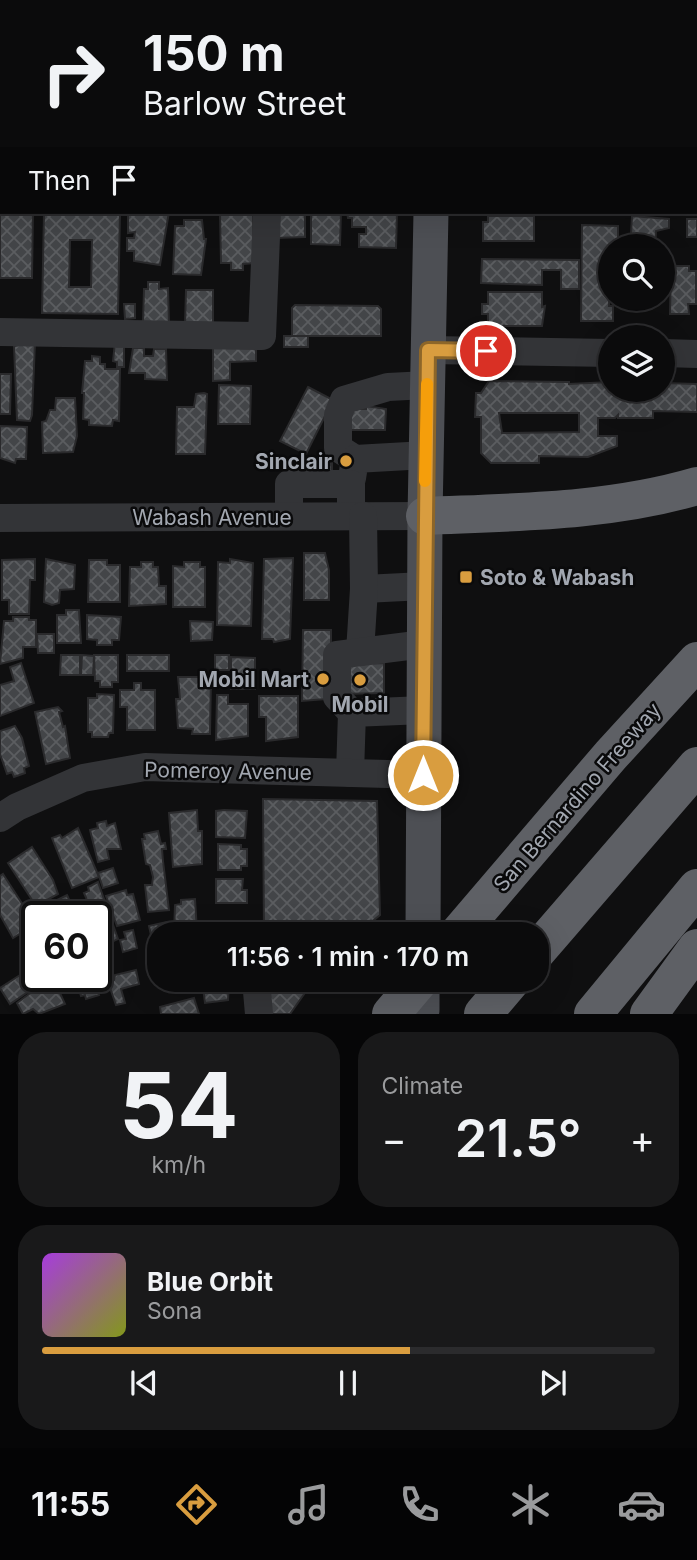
<!DOCTYPE html>
<html lang="en">
<head>
<meta charset="utf-8">
<style>
  body { margin:0; font-family:Inter,sans-serif; background:#19191a; color:#f1f3f6; height:100vh; display:flex; flex-direction:column; font-size:26px; white-space:nowrap }
  * { box-sizing:border-box; margin:0 }
  p { font-size:23px; color:#9a9b9d }
  .icon { flex:none; width:38px; height:38px; fill:none; stroke:currentColor; stroke-width:2; stroke-linecap:round; stroke-linejoin:round }
  .map { position:relative; height:1014px; overflow:hidden }
  .panel { display:flex; flex-direction:column; gap:18px; padding:18px; background:#060607; flex:1 }
  .panel>* { flex:none }
  .hud { position:absolute; left:0px; top:0px; width:698px; height:214px; box-shadow:0 7px 28px #0002,0 0 0 2px #2b2b2d; background:#0b0b0c; color:#f1f3f6; overflow:hidden }
  .fabs { position:absolute; left:598px; top:234px; display:grid; gap:14px }
  .fabs a { display:grid; place-items:center; width:77px; height:77px; border-radius:50%; background:#0b0b0c; box-shadow:0 7px 28px #0002,0 0 0 2px #2b2b2d; font-size:35px }
  .speed { position:absolute; left:21px; top:901px; display:flex; gap:14px; font-size:35px; font-weight:700; text-align:center }
  .speed>* { display:grid; place-content:center; width:91px; height:91px; border-radius:50%; background:#0b0b0c; box-shadow:0 7px 28px #0002,0 0 0 2px #2b2b2d; line-height:1 }
  .speed .limit { border:4px solid #111; border-radius:10px; background:#fff; color:#111 }
  .pin { position:absolute; display:grid; place-items:center; width:60px; height:60px; color:#fff; margin:-30px; border:4px solid #fff; border-radius:50%; box-shadow:0 2px 7px #0007 }
  .me { position:absolute; width:77px; margin:-38px; rotate:0deg; stroke-linejoin:round; filter:drop-shadow(0 0 5px #0008) }
  .turn { display:flex; align-items:center; gap:24px; height:147px; padding:0 28px; font-size:32px }
  .turn .icon { width:91px; height:91px; stroke-width:2.5 }
  .turn b { display:block; font-size:49px; line-height:60px }
  .then { display:flex; align-items:center; height:66px; padding:0 28px; background:#0003; gap:14px; font-size:26px }
  .big { font-size:52px; font-weight:600; line-height:1.1 }
  .panel .tile { flex:1; display:flex; flex-direction:column; justify-content:center; gap:10px; min-width:0; padding:0 24px; border-radius:28px; background:#19191a }
  .panel .dial { align-items:center; gap:0 }
  .dial b { font-size:91px; line-height:1 }
  .song { display:flex; align-items:center; gap:21px }
  .cover { width:84px; height:84px; border-radius:10px; background:linear-gradient(135deg,hsl(280 70% 55%),hsl(70 70% 35%)) }
  .played { height:7px; border-radius:4px; background:linear-gradient(90deg,#d99d3f 60%,#2b2b2d 60%) }
  .keys { display:flex; justify-content:space-around; direction:ltr }
  .heat { display:flex; justify-content:space-between; align-items:center; font-size:38px; direction:ltr }
  .panel .tiles { flex:1; display:grid; gap:18px; grid-template-columns:1fr 1fr }
  .tile:last-child { grid-column:span 2 }
  .trip { position:absolute; left:147px; top:922px; width:402px; height:70px; border-radius:28px; background:#0b0b0c; box-shadow:0 7px 28px #0002,0 0 0 2px #2b2b2d; font-weight:600; line-height:70px; text-align:center }
  .tabs { display:flex; height:112px; justify-content:space-around; align-items:center; background:#040405; color:#9a9b9d }
  .tabs .icon { width:49px; height:49px }
  .tabs .on { color:#d99d3f }
  .tabs b { font-size:32px; color:#f1f3f6 }
  .map>svg:first-child { display:block }
  .building { fill:url(#building-cross-hatch); stroke:#2a2a2c; stroke-width:2; fill-rule:evenodd }
  .lines { fill:none; stroke-linecap:round; stroke-linejoin:round }
  .minor { stroke:#333437; stroke-width:28 }
  .major { stroke:#4d4f54; stroke-width:35 }
  .highway { stroke:#5e6065; stroke-width:38 }
  .route-casing { stroke:#8d6629; stroke-width:18 }
  .route { stroke:#d99d3f; stroke-width:12 }
  .slow { stroke:#f59e0b; stroke-width:12 }
  .poi-dot { fill:#d99d3f; stroke:#0a0a0b; stroke-width:2.5 }
  .labels { text-anchor:middle; dominant-baseline:central; stroke-width:5; stroke-linejoin:round; paint-order:stroke }
  .poi-label { font-size:21px; font-weight:bold; fill:#a2a7b0; stroke:#0a0a0b; text-anchor:end }
  .street-label { font-size:21px; fill:#a2a7b0; stroke:#0a0a0b }
</style>
</head>
<body>
<div class="map">
<svg width="697" height="1014" viewBox="0 0 697 1014">
  <defs>
    <pattern id="building-cross-hatch" width="8" height="8" patternUnits="userSpaceOnUse" patternTransform="scale(1.75)"><rect width="8" height="8" fill="#434548"/><path d="M0 0l8 8M0 8l8-8" fill="none" stroke="#5b5d60"/></pattern>
  </defs>
  <rect width="100%" height="100%" fill="#0f0f10"/>
  <!-- building -->
  <g class="building">
    <path d="M481 0H593L481 2Z"/>
    <path d="M0 208 2 212H33L32 278H0Z"/>
    <path d="M44 212 120 213 118 314 42 313ZM70 240H92L91 287H69Z"/>
    <path d="M128 212H169L160 265 134 261V251H127V238H134L135 232 128 233Z"/>
    <path d="M230 212 253 214 254 263 243 264V270H231V263H221L220 214Z"/>
    <path d="M275 212H305V237L275 238Z"/>
    <path d="M311 212H341L340 245 311 244Z"/>
    <path d="M347 212H397L396 248 359 247V234H366V227H352V218H348Z"/>
    <path d="M488 216H534V241H483V222H488Z"/>
    <path d="M632 216 669 219V228L656 231 655 247 640 246V235L631 234Z"/>
    <rect x="687" y="219" width="10" height="18"/>
    <path d="M184 220H202L204 239H206L201 275 173 274 175 226H184Z"/>
    <path d="M582 225 618 226V246L611 247 609 306H613V321H581Z"/>
    <path d="M482 259 579 260V289H561V270H542V285L481 283Z"/>
    <path d="M671 266H689V271H696V304H688L689 314H670Z"/>
    <path d="M148 282H159V289L168 288 169 323 143 322 144 289H148Z"/>
    <path d="M186 290H213V325H185Z"/>
    <path d="M488 292H542V307L545 306 542 326H488V314H482V304H488Z"/>
    <path d="M630 299H656V303H652V308H634Z"/>
    <path d="M124 304H135V318L125 319Z"/>
    <path d="M295 305 378 306 381 309V336H292V308Z"/>
    <rect x="284" y="336" width="24" height="11"/>
    <path d="M35 342 32 415 30 421 17 420 14 346Z"/>
    <path d="M115 342H124V367H117V362L113 361Z"/>
    <path d="M213 345H256V361L230 362V380L213 381Z"/>
    <path d="M133 348H144V356H153L154 349H166L167 380 145 379V373H129Z"/>
    <path d="M92 356 100 357V364H105V369H120L119 421 113 420 112 426 89 425V420L83 419 84 393H82L85 361H92Z"/>
    <path d="M0 374H11L10 414H0Z"/>
    <path d="M489 381 569 382V384L610 382 611 390H663V383L697 384V412L653 411V418H618V415L615 418H598V436H617V446L588 457 539 456V463H491L481 453V417H475L476 393H481ZM499 413H579V432L502 433Z"/>
    <path d="M219 385 251 386 250 424H218Z"/>
    <path d="M308 387 333 400 306 454 280 441Z"/>
    <path d="M204 393 207 394 205 454H176L177 407H194L196 394Z"/>
    <path d="M56 398H75L77 436 73 452 43 453 42 422 46 421 50 410H55Z"/>
    <path d="M366 406 386 409 385 430H343V409H366Z"/>
    <path d="M0 426 27 427 26 459H16L15 463 0 458Z"/>
    <path d="M310 462H332V482H311Z"/>
    <path d="M304 553H325L329 570V600H304Z"/>
    <path d="M293 558 290 639 274 642 273 639H262L264 559Z"/>
    <path d="M35 559V580H30L29 614H9V600H2V560Z"/>
    <path d="M46 559 75 565 74 589 60 590 59 603 52 605 44 602Z"/>
    <path d="M230 559 253 563 251 626 217 625 218 562 230 563Z"/>
    <path d="M89 560H107V565H120V602H88Z"/>
    <path d="M141 562H153V567H158L159 586H166V604L129 606 130 567H141Z"/>
    <path d="M184 562H200V567H205V607H173V566L184 567Z"/>
    <path d="M66 610H79L81 643H57V615H66Z"/>
    <path d="M87 615 121 617 119 640H112V645H97V640L87 639Z"/>
    <path d="M13 617H29V620H36V647H23V658L0 664 4 621H13Z"/>
    <path d="M190 621 213 622 212 640 191 641Z"/>
    <path d="M303 630H331V691L326 699 302 701Z"/>
    <path d="M37 634H54V653H38Z"/>
    <path d="M61 655H80V675H60Z"/>
    <path d="M82 655 94 656 93 675H81Z"/>
    <path d="M94 655H118V682H112V687H100V681H95Z"/>
    <rect x="127" y="655" width="42" height="16"/>
    <rect x="215" y="655" width="14" height="15"/>
    <path d="M231 657 255 658V689H231Z"/>
    <path d="M21 663 34 703 0 716V685L14 681 10 667Z"/>
    <path d="M384 663V693L340 694 339 664Z"/>
    <path d="M178 677H211L210 734H192L193 729 178 728 176 699H180Z"/>
    <path d="M134 683H141V690H155V730H127V707H120V690H134Z"/>
    <path d="M97 694 114 695 113 733H109L108 737H92V732H88V698H97Z"/>
    <path d="M217 695H228V704H248V736L216 740Z"/>
    <path d="M259 696H298V737L266 741V717H259Z"/>
    <path d="M58 707 62 711 59 712 63 727 65 726 70 758 46 764 35 712Z"/>
    <path d="M15 726 22 738 29 766 24 768 25 773 14 777 12 772 7 774 0 754V731Z"/>
    <path d="M263 799 377 801 380 915 357 934H264Z"/>
    <path d="M197 810 198 831H202V864L173 867 169 813Z"/>
    <path d="M224 810 247 811 245 838 216 837V811Z"/>
    <path d="M106 821 107 826 115 823 121 849H107L109 859 98 862 90 830 98 828 97 823Z"/>
    <path d="M78 828 99 877 72 888 52 838 60 835 62 838Z"/>
    <path d="M158 831 161 844 165 843 166 849H162L163 861 169 910 148 912 145 885H152L153 877 150 865 146 864 142 839H145L144 834Z"/>
    <path d="M218 844 241 845V849H247V866H241V870H218Z"/>
    <path d="M32 847 53 880 58 894 36 906 8 863Z"/>
    <path d="M113 868 118 883 103 888 98 873Z"/>
    <path d="M3 874 34 922 37 920V957L27 943 34 935 29 928 13 938 0 915V876Z"/>
    <path d="M216 879H243L242 890H247V903H216Z"/>
    <path d="M98 882 118 939 96 949V917H82L81 914 91 909 84 893 89 891 88 887Z"/>
    <path d="M126 890 127 895 133 894 140 920 117 926 106 896Z"/>
    <path d="M67 895 76 915 73 917H63L55 901Z"/>
    <path d="M195 899 197 931 174 934 175 905 181 904V900Z"/>
    <path d="M167 922 169 934H159V943L153 944 149 926Z"/>
    <path d="M133 930 137 948 123 952 120 940 126 939 124 932Z"/>
    <path d="M96 967 105 988 97 990 99 995 86 999 85 995 81 996 75 976H96Z"/>
    <path d="M31 968 41 983 10 1004 0 988Z"/>
    <path d="M136 970 139 984 121 989 125 1003 116 1005 108 982 114 980 115 975Z"/>
    <path d="M54 980 65 1004 39 1014 33 1009 23 1014 17 1003 37 988Z"/>
    <path d="M202 980 226 981 229 984 228 1000 205 1003Z"/>
    <path d="M264 980H314L290 1014H264Z"/>
    <path d="M194 998 199 1014H161L160 1007Z"/>
  </g>
  <g class="lines">
    <!-- minor -->
    <g class="minor">
      <path d="M270 2V0"/>
      <path d="M625 2V0"/>
      <path d="M0 10H2"/>
      <path d="M0 171H2"/>
      <path d="M0 332 262 336 267 212"/>
      <path d="M428 350 611 353"/>
      <path d="M663 353 697 354"/>
      <path d="M355 459 338 448V415L344 400 388 387 427 385"/>
      <path d="M352 478 355 459 426 455"/>
      <path d="M289 516V484H351V516"/>
      <path d="M0 518 425 516"/>
      <path d="M364 589 424 586"/>
      <path d="M360 652 364 589 363 516"/>
      <path d="M352 713 337 697V655L424 644"/>
      <path d="M350 773 352 713 424 710"/>
      <path d="M0 818 17 807 83 778 145 767 423 775"/>
      <path d="M256 980 259 1014"/>
    </g>
    <!-- major -->
    <g class="major">
      <path d="M434 2V0"/>
      <path d="M423 934 425 516 431 212"/>
      <path d="M417 1014 422 1010V980"/>
    </g>
    <!-- highway -->
    <g class="highway">
      <path d="M425 516C517 512 608 512 697 486"/>
      <path d="M458 934 611 755 697 661"/>
      <path d="M537 951 697 766"/>
      <path d="M391 1014 420 980"/>
      <path d="M483 1014 512 980"/>
      <path d="M593 1014 697 888"/>
      <path d="M649 1014 697 948"/>
    </g>
  </g>
  <g class="lines">
    <!-- route casing -->
    <g class="route-casing">
      <path id="route" d="M423 775 428 350 486 351"/>
    </g>
    <!-- route -->
    <use href="#route" class="route"/>
    <!-- slow -->
    <path class="slow" d="M425 481 427 384"/>
  </g>
  <!-- markers -->
  <g class="poi-dot">
    <circle cx="346" cy="461" r="7"/>
    <rect x="459" y="570" width="14" height="14" rx="3.5"/>
    <circle cx="323" cy="679" r="7"/>
    <circle cx="360" cy="680" r="7"/>
  </g>
  <g class="labels">
    <!-- poi labels -->
    <g class="poi-label">
      <text x="332" y="461">Sinclair</text>
      <text x="480" y="577" text-anchor="start">Soto &amp; Wabash</text>
      <text x="309" y="679">Mobil Mart</text>
      <text x="360" y="704" text-anchor="middle">Mobil</text>
    </g>
    <!-- street labels -->
    <g class="street-label">
      <text x="212" y="517">Wabash Avenue</text>
      <text transform="translate(228 771) rotate(1)">Pomeroy Avenue</text>
      <text transform="translate(577 797) rotate(-49)">San Bernardino Freeway</text>
    </g>
  </g>
</svg>
<div class="fabs">
<a><svg class="icon" aria-label="search" viewBox="0 0 24 24"><circle cx="10" cy="10" r="6"/><path d="M15 15l6 6"/></svg></a>
<a><svg class="icon" aria-label="layers" viewBox="0 0 24 24"><path d="M12 4l9 5-9 5-9-5zM3 14l9 5 9-5"/></svg></a>
</div>
<div class="speed"><div class="limit">60</div></div>
<div class="pin" style="left:486px;top:351px;background:#d93025"><svg class="icon" aria-label="arrive" viewBox="0 0 24 24"><path d="M6 21V4h12l-3 4 3 4H6"/></svg></div>
<svg class="me" style="left:423px;top:775px" viewBox="-20 -20 40 40"><circle r="17" fill="#d99d3f" stroke="#fff" stroke-width="3"/><path d="M0-11L8 9 0 5-8 9z" fill="#fff"/></svg>
<div class="trip">11:56 · 1 min · 170 m</div>
<div class="hud">
<div class="turn"><svg class="icon" aria-label="right" viewBox="0 0 24 24"><path d="M7 20v-9h11M14 6l5 5-5 5"/></svg><div><b>150 m</b>Barlow Street</div></div>
<div class="then">Then<svg class="icon" aria-label="arrive" viewBox="0 0 24 24"><path d="M6 21V4h12l-3 4 3 4H6"/></svg></div>
</div>
</div>
<section class="panel">
<div class="tiles">
<div class="tile dial"><b>54</b><p>km/h</p></div>
<div class="tile"><p>Climate</p>
<div class="heat"><a>−</a><b class="big">21.5°</b><a>+</a></div>
</div>
<div class="tile">
<div class="song"><i class="cover"></i><div><b>Blue Orbit</b><p>Sona</p></div></div>
<div class="played"></div>
<div class="keys"><svg class="icon" aria-label="previous" viewBox="0 0 24 24"><path d="M18 5L8 12l10 7zM5 5v14"/></svg><svg class="icon" aria-label="pause" viewBox="0 0 24 24"><path d="M8 5v14M16 5v14"/></svg><svg class="icon" aria-label="next" viewBox="0 0 24 24"><path d="M6 5l10 7-10 7zM19 5v14"/></svg></div>
</div>
</div>
</section>
<nav class="tabs">
<b>11:55</b>
<svg class="icon on" aria-label="directions" viewBox="0 0 24 24"><path d="M12 3l9 9-9 9-9-9zM9 14v-3h6M13 9l2 2-2 2"/></svg>
<svg class="icon" aria-label="music" viewBox="0 0 24 24"><path d="M9 18V5l10-2v13"/><circle cx="6" cy="18" r="3"/><circle cx="16" cy="16" r="3"/></svg>
<svg class="icon" aria-label="phone" viewBox="0 0 24 24"><path d="M5 4h4l2 5-3 2q2 4 5 5l2-3 5 2v4C11 20 4 13 5 4z"/></svg>
<svg class="icon" aria-label="climate" viewBox="0 0 24 24"><path d="M12 3v18M4 7l16 10M4 17L20 7"/></svg>
<svg class="icon" aria-label="car" viewBox="0 0 24 24"><path d="M5 17H2v-5l4-1 3-4h7l3 4 3 1v5h-3M9 17h6M6 11h13"/><circle cx="7" cy="17" r="2"/><circle cx="17" cy="17" r="2"/></svg>
</nav>
</body>
</html>
